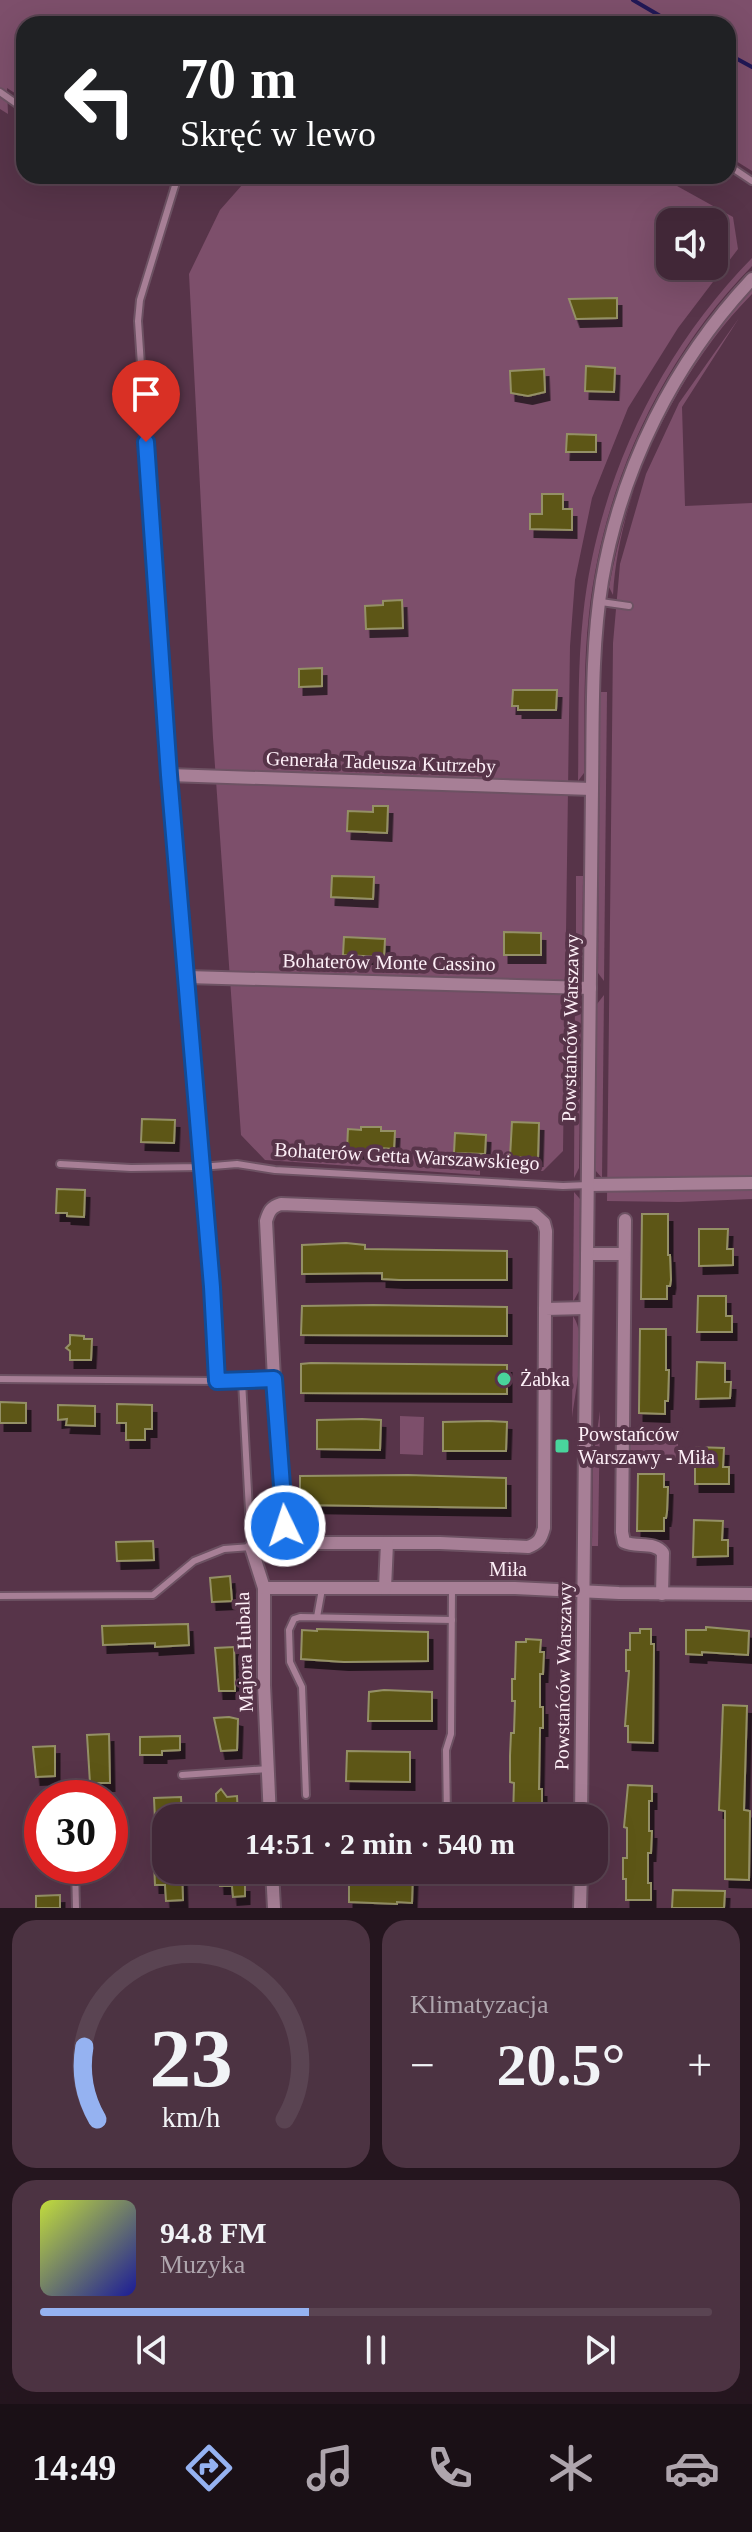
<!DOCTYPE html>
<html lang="pl">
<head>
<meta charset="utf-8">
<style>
  body { margin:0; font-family:"Times New Roman",serif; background:#4c3342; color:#f1f3f6; height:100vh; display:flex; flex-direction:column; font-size:30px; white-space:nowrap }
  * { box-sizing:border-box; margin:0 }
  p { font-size:26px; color:#aea5ad }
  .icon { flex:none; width:44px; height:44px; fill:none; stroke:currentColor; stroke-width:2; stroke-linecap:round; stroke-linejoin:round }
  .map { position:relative; height:1908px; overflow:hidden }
  .drawer { display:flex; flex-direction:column; gap:12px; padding:12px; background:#24151e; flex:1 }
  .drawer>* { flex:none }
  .banner { position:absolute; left:16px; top:16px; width:720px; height:168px; border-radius:24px; box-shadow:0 8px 32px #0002,0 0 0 2px #5a4452; background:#202124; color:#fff; overflow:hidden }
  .fabs { position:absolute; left:656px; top:208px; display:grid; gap:16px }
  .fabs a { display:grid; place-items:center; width:72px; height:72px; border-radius:16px; background:#412737; box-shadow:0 8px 32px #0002,0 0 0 2px #5a4452; font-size:40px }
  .speed { position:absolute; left:24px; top:1780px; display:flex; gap:16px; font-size:40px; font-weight:700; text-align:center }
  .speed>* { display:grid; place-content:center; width:104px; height:104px; border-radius:50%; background:#412737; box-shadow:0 8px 32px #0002,0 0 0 2px #5a4452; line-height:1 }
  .speed .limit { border:12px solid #d22; background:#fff; color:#111 }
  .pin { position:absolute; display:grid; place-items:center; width:68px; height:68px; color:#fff; margin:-82px -34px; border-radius:50% 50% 50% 0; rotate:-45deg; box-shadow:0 0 8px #0007 }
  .pin .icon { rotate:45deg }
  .me { position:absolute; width:88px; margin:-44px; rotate:356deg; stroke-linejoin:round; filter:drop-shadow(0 0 6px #0008) }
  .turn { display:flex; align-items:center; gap:28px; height:168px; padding:0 32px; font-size:36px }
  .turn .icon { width:104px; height:104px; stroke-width:2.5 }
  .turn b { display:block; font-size:56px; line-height:68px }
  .big { font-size:60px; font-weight:700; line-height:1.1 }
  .drawer .widget { flex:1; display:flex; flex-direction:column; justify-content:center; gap:12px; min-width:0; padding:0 28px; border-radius:24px; background:#4c3342 }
  .drawer .dial { align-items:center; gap:0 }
  .dial svg { height:208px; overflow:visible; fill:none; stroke:#5a4452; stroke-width:7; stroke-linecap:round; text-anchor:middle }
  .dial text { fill:#f1f3f6; stroke:none }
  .song { display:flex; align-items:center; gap:24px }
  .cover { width:96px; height:96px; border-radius:12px; background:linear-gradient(135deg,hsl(70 70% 55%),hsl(240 70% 35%)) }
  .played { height:8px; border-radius:4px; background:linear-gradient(90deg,#95b2f1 40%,#5a4452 40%) }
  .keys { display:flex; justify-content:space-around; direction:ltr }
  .heat { display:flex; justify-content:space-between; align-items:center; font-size:44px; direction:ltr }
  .drawer .tiles { flex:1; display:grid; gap:12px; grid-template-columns:1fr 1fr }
  .widget:last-child { grid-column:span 2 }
  .trip { position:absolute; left:152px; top:1804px; width:456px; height:80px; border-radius:24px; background:#412737; box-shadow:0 8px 32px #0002,0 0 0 2px #5a4452; font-weight:700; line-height:80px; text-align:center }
  .tab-bar { display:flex; height:128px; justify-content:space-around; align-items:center; background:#1a1016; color:#aea5ad }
  .tab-bar .icon { width:56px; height:56px }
  .tab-bar .selected { color:#95b2f1 }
  .tab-bar b { font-size:36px; color:#f1f3f6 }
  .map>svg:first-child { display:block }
  .green { fill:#7d4f6b; fill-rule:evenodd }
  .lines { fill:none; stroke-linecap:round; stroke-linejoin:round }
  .stream { stroke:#211856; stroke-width:4 }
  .building { fill:#5d5612; stroke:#949066; stroke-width:2; filter:url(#shadow) }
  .service-casing { stroke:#6d5263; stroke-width:10 }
  .minor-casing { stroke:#6d5263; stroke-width:16 }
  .service { stroke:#a77f96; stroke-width:6 }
  .minor { stroke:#a77f96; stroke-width:12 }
  .route-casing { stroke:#114b97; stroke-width:20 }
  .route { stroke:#1a73e8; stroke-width:14 }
  .poi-dot { fill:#49d49c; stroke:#573449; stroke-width:3 }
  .labels { text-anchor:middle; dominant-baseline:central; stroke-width:8; stroke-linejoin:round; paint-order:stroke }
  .street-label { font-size:20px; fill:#fdeff7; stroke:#573449 }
  .poi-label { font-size:20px; fill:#fdeff7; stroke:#573449; text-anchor:start }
</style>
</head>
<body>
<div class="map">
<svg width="752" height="1908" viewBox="0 0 752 1908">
  <defs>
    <filter id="shadow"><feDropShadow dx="4.5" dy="8" stdDeviation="0" flood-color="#0009"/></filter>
  </defs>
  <rect width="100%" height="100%" fill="#573449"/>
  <!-- green -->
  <g class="green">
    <path d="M0 0H752V171L728 156V24H316L278 16 260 24H24V99L7 88 8 114 0 109Z"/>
    <path d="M250 176H659L733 217 738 249 678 328 628 408 592 498 575 580 570 646 563 1151 543 1171 480 1168V1175L265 1160 241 1135 213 738 189 274 220 210ZM670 222H714V266H670Z"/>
    <path d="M752 258V266C661 359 603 485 589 614 583 667 585 720 584 773L578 781C579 726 577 671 583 616 597 483 658 354 752 258Z"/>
    <path d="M752 289V294C678 369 619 489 613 595L609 587C629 477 675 372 752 289Z"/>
    <path d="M739 318 682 407 685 506 752 503V1199L679 1202 607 1201 613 643 620 564 646 474 679 403Z"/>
    <path d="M600 692H607L604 981 598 973Z"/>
    <path d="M576 876H583L582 972 576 981Z"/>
    <path d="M575 995 580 999 581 1005 579 1168 574 1178Z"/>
    <path d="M604 995 602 1178 595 1170 597 1004Z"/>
    <path d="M574 1192 580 1199 579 1291 573 1302Z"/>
    <path d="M573 1316C588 1336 575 1393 572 1418Z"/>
    <path d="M600 1411 598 1546H592L593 1460Z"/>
    <path d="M400 1416 424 1417 423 1455 400 1454Z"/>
    <path d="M630 1428H678V1458H629Z"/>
  </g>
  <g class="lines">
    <!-- stream -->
    <g class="stream">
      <path d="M633 0 674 24"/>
      <path d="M728 54 752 67"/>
    </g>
  </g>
  <!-- building -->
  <g class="building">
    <path d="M617 298V318L576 319 569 299Z"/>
    <path d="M586 366 615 368 614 392 585 391Z"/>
    <path d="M544 369 545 392 528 396 511 393 510 371Z"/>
    <path d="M567 434 596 435V452H566Z"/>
    <path d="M542 494H563V509H572V530L530 529V514H542Z"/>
    <path d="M402 600 403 628 366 629 365 606 383 605V601Z"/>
    <path d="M322 668V686L299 687V669Z"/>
    <path d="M513 690H557L556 710H518V706H512Z"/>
    <path d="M373 806H388L387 833 347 831 348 811 373 812Z"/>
    <path d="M332 876 374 877 373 899 331 897Z"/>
    <path d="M504 932 541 933V955H504Z"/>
    <path d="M344 937 385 939 384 957 343 955Z"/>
    <path d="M142 1119 175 1120 174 1143 141 1142Z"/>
    <path d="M512 1122 539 1123 538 1158 510 1157Z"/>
    <path d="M361 1127H381V1131H395L394 1149 380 1148V1152L347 1150 348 1129 361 1130Z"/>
    <path d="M455 1133 486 1135 485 1154 454 1153Z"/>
    <path d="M57 1189 85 1190 84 1217 67 1216V1213H56Z"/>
    <path d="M642 1214H668V1255H670L671 1280 670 1286H667V1299H641Z"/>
    <path d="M699 1229H728L727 1249H733V1265L699 1266Z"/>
    <path d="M346 1243 365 1245V1249L507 1251V1280H400L382 1279V1273L302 1274V1245Z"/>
    <path d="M698 1296H726V1316H732V1332H697Z"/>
    <path d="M373 1305 507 1307V1336L301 1335 302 1306Z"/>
    <path d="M640 1329H666V1370H669L668 1401H665V1414L639 1413Z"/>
    <path d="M70 1335 84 1336V1339H92L91 1360H70V1351L66 1348 70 1344Z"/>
    <path d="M697 1362 725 1363V1382H731L730 1398 696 1399Z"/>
    <path d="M311 1363 507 1365V1394L301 1393V1364Z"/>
    <path d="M0 1402 26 1403V1423H0Z"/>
    <path d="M117 1404 152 1405V1429H145V1440H126V1423H117Z"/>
    <path d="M58 1405 95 1406V1426L66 1425 67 1419 58 1420Z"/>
    <path d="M362 1419 381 1420 380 1450 317 1449V1420Z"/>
    <path d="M488 1421 507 1422 506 1451H443V1422Z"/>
    <path d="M695 1447 724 1448 723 1467H729V1484H695Z"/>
    <path d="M638 1474H664V1487H668L667 1512 666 1518H664V1531H637Z"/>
    <path d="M408 1475 506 1478V1508L300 1505V1476Z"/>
    <path d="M694 1520 723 1521 722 1540H728V1556L693 1557Z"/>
    <path d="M153 1541 154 1560 117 1561 116 1542Z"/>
    <path d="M230 1576 232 1601 212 1602 210 1578Z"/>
    <path d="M188 1624 189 1645 155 1647V1643L103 1645 102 1626Z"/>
    <path d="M706 1627 749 1631 748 1655 702 1652V1655L686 1654V1630H706Z"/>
    <path d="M317 1629 428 1632V1661L344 1662 301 1659 302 1630 317 1631Z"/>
    <path d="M640 1629H651V1644H654L653 1743 628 1742V1726H625L629 1671H626V1650H630V1633H640Z"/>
    <path d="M526 1639 541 1640 540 1652H544L543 1674H540V1707H543V1728H540L539 1789H542V1810H538V1818H513L514 1783 510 1782V1756L511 1733H514L515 1701H512V1679H515L516 1642H526Z"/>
    <path d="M234 1647 235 1691H219L215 1648Z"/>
    <path d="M384 1690 432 1692V1721H368L369 1692Z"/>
    <path d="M723 1705 747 1706 744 1810 750 1811 749 1880 725 1879V1811L719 1810Z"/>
    <path d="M229 1717 238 1719 237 1750 221 1751 214 1718Z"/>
    <path d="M109 1734 110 1783H90L87 1735Z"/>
    <path d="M180 1736V1750L162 1751V1755H140V1737Z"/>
    <path d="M55 1746V1776L36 1777 33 1747Z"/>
    <path d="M347 1751 410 1752V1782L346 1781Z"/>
    <path d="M628 1785 652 1786V1801H649V1831H652L651 1853H648V1883H651V1900H626V1879H623V1858H627V1828L624 1827Z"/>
    <path d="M221 1789 227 1797 237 1796 238 1818H217L216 1794Z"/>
    <path d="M181 1797 182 1818 155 1820 154 1798Z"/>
    <path d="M154 1862H166V1870H182L183 1900 166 1901 165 1885H155Z"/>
    <path d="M219 1870H239L240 1884H245V1896L233 1897 232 1886H220Z"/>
    <path d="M349 1873H413L412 1903 397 1902V1904L349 1902Z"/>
    <path d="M673 1890 725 1891 724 1908H672Z"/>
    <path d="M60 1895V1908H36V1896Z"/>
  </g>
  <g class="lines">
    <!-- service casing -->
    <g class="service-casing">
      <g id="service">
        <path d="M286 24H288"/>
        <path d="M0 92 24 109"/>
        <path d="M728 165 752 181"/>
        <path d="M158 176 176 179"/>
        <path d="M601 602 629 606"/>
        <path d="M60 1164 131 1168 201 1167 237 1164 275 1170 563 1186 588 1185"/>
        <path d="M0 1379 217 1381"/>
        <path d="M242 1381 274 1379"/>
        <path d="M0 1596 153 1595 194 1561 224 1549 251 1547 242 1381H217L212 1287 169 775 138 321 140 300 178 176"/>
        <path d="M317 1617 322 1589"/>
        <path d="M182 1775 268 1769"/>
        <path d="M72 1794V1798"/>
        <path d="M306 1795 302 1687 290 1662 289 1630 294 1619 300 1617 452 1620"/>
        <path d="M447 1818 446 1750 451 1734 452 1588"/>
        <path d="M75 1866 76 1908"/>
      </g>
    </g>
    <!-- minor casing -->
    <g class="minor-casing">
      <g id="minor">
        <path d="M169 775 592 789"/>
        <path d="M187 977 590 988"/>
        <path d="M588 1185 752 1183"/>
        <path d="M625 1220 622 1532 624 1542C636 1548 655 1541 663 1553L662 1594"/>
        <path d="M587 1254H624"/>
        <path d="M545 1309 546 1231 544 1223 534 1214 281 1204C271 1207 269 1211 266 1221L274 1379 285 1526 288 1537 307 1543H440L528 1547C539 1543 541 1539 544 1528L545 1309 586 1308"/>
        <path d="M251 1547 264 1588V1685L270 1818"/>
        <path d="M264 1588H515L619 1593 752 1594"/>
        <path d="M385 1588 387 1543"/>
        <path d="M581 1818 592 789C593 720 591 649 602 581 621 468 674 362 752 279"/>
        <path d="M272 1870 274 1908"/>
        <path d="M580 1908 581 1870"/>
      </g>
    </g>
    <!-- service -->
    <use href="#service" class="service"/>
    <!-- minor -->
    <use href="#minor" class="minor"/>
  </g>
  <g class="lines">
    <!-- route casing -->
    <g class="route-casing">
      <path id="route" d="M146 442 169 775 212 1287 217 1381 274 1379 285 1526"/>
    </g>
    <!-- route -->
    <use href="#route" class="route"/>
  </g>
  <!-- markers -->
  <g class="poi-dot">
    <circle cx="504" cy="1379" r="8"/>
    <rect x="554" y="1438" width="16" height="16" rx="4"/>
  </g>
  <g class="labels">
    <!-- street labels -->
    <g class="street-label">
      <text transform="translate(381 762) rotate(2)">Generała Tadeusza Kutrzeby</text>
      <text transform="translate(389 962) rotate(1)">Bohaterów Monte Cassino</text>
      <text transform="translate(570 1028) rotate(-89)">Powstańców Warszawy</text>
      <text transform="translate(407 1156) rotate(3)">Bohaterów Getta Warszawskiego</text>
      <text x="508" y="1569">Miła</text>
      <text transform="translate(244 1652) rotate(-92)">Majora Hubala</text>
      <text transform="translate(563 1676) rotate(-89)">Powstańców Warszawy</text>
    </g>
    <!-- poi labels -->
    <g class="poi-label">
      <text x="520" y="1379">Żabka</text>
      <text x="578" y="1434">Powstańców<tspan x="578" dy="23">Warszawy - Miła</tspan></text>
    </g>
  </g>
</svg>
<div class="fabs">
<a><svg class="icon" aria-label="sound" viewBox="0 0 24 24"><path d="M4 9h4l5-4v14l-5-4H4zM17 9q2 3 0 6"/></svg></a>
</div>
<div class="speed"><div class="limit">30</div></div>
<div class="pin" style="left:146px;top:442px;background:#d93025"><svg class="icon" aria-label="arrive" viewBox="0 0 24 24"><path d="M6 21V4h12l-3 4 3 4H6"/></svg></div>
<svg class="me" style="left:285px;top:1526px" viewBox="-20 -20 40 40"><circle r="17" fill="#1a73e8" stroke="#fff" stroke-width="3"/><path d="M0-11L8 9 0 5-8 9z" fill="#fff"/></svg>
<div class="trip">14:51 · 2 min · 540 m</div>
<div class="banner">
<div class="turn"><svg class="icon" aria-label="left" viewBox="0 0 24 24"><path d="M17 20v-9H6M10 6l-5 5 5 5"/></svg><div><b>70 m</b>Skręć w lewo</div></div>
</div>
</div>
<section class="drawer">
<div class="tiles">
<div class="widget dial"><svg viewBox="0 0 100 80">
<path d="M14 69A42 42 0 1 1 86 69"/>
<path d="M14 69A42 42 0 0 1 9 41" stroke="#95b2f1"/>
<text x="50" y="56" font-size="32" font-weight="700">23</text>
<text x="50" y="72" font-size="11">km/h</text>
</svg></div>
<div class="widget"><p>Klimatyzacja</p>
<div class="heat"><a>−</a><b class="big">20.5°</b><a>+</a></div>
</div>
<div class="widget">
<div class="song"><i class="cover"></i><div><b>94.8 FM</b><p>Muzyka</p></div></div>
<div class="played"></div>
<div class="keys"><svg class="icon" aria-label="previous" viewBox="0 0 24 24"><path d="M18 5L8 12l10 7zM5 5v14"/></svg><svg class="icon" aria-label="pause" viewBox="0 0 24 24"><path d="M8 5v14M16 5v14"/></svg><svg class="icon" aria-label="next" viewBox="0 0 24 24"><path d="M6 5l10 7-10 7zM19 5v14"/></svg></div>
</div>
</div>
</section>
<nav class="tab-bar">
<b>14:49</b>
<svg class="icon selected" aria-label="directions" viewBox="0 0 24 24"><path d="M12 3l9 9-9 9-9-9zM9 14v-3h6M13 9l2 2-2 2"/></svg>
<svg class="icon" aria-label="music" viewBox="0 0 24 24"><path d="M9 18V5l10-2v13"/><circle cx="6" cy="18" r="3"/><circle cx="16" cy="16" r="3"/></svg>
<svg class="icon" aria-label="phone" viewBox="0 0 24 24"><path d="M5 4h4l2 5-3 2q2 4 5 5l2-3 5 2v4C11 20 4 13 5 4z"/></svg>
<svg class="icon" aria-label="climate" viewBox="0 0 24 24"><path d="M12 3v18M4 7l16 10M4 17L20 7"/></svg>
<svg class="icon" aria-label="car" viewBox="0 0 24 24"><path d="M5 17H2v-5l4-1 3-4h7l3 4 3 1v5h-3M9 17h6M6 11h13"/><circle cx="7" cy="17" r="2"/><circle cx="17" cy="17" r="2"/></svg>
</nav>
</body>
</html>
